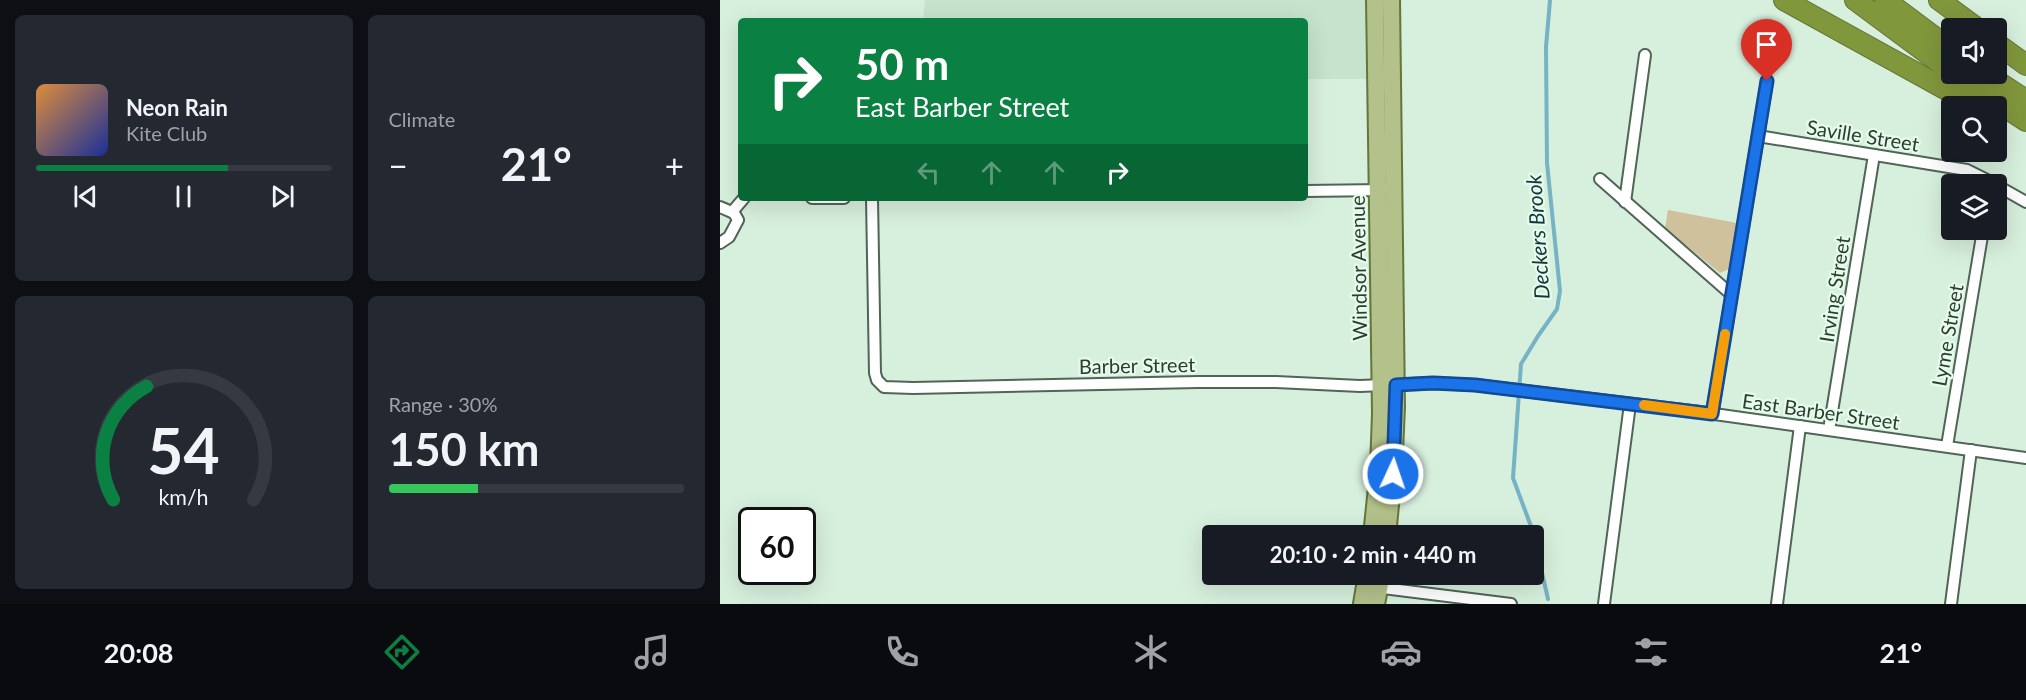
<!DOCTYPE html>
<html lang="en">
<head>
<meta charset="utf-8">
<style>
  body { margin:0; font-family:Lato,sans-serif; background:#242831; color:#f1f3f6; height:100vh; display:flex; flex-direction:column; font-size:22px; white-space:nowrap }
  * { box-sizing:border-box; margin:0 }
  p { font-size:20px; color:#9ea1a6 }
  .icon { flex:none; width:33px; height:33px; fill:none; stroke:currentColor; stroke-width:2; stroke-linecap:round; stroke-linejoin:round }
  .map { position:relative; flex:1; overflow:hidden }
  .drawer { display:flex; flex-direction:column; gap:15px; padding:15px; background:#0d0f14; width:720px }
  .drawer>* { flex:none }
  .top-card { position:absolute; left:18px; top:18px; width:570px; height:183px; border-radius:6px; box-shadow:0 6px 24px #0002; background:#0b8043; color:#fff; overflow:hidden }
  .buttons { position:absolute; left:1221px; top:18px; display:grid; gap:12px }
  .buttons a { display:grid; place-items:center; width:66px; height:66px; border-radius:6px; background:#171b24; box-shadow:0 6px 24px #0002; font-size:30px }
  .speed { position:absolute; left:18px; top:507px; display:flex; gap:12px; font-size:30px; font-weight:700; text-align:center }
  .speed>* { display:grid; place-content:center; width:78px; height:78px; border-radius:50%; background:#171b24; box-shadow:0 6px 24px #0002; line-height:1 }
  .speed .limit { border:3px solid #111; border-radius:9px; background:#fff; color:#111 }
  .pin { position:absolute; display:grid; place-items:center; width:51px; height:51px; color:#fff; margin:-62px -26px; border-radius:50% 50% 50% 0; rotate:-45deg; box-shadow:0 0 6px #0007 }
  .pin .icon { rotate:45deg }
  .me { position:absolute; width:66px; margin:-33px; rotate:3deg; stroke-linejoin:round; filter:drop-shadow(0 0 4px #0008) }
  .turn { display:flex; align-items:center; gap:21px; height:126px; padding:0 18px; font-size:27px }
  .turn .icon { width:78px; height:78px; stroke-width:2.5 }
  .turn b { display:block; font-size:42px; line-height:51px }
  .lanes { display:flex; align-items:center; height:57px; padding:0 18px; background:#0003; justify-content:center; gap:30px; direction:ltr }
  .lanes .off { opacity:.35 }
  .big { font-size:45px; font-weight:700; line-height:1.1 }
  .drawer .card { flex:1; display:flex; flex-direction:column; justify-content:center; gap:9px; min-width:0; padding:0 21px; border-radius:9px; background:#242831 }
  .drawer .dial { align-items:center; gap:0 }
  .dial svg { height:156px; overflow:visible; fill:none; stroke:#363941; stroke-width:7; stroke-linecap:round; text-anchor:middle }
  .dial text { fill:#f1f3f6; stroke:none }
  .song { display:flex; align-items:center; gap:18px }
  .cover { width:72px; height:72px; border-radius:9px; background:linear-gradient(135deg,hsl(30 70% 55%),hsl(230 70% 35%)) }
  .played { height:6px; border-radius:3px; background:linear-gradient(90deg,#0b8043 65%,#363941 65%) }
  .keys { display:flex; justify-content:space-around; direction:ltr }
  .heat { display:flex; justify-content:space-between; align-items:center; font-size:33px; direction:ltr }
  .charge { height:9px; border-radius:4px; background:linear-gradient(90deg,#34c759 30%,#363941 0) }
  .drawer .tiles { flex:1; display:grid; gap:15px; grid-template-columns:repeat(2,1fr) }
  .trip { position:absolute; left:482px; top:525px; width:342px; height:60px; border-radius:6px; background:#171b24; box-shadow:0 6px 24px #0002; font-weight:700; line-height:60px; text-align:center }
  .tabs { display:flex; height:96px; justify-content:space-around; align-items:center; background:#090b0e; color:#9ea1a6 }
  .tabs .icon { width:42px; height:42px }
  .tabs .current { color:#0b8043 }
  .tabs b { font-size:27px; color:#f1f3f6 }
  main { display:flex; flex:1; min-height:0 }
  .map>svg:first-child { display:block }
  .built { fill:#c5e3cd }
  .green { fill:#cfc19b }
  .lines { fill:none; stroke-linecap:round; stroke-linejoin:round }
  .stream { stroke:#76b3c4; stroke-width:4 }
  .minor-casing { stroke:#506556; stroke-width:14 }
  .primary-casing { stroke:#657639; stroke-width:20 }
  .motorway-casing { stroke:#657639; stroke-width:22 }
  .minor { stroke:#fff; stroke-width:10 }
  .primary { stroke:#b3c18a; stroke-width:16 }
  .motorway { stroke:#81973c; stroke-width:20 }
  .route-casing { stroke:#114b97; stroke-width:15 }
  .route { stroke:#1a73e8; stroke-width:10 }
  .slow { stroke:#f59e0b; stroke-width:10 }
  .labels { text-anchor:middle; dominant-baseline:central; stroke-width:4.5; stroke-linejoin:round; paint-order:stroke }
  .street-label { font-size:20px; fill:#313a33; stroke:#e4fcea }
  .water-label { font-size:21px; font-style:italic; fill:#15343c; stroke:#e4fcea }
</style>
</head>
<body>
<main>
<section class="drawer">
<div class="tiles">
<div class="card">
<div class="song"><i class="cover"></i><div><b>Neon Rain</b><p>Kite Club</p></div></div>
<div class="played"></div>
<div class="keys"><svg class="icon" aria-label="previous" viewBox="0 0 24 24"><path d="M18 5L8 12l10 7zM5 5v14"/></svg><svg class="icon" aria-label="pause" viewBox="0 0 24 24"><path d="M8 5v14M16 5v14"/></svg><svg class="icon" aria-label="next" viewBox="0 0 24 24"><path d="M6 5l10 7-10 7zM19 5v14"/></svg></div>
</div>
<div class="card"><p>Climate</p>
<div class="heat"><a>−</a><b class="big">21°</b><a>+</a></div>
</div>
<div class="card dial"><svg viewBox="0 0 100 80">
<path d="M14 69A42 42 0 1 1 86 69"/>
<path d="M14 69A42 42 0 0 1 31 11" stroke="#0b8043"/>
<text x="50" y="56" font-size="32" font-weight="700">54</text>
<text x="50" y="72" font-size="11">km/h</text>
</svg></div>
<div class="card"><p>Range · 30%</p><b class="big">150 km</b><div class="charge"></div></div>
</div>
</section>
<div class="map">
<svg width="1306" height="604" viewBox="0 0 1306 604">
  <rect width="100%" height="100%" fill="#d7efdd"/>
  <!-- built -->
  <path class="built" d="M205 0H645L646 79H585V21H203Z"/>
  <!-- green -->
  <path class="green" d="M948 210 1017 223 1009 269 1000 273 945 228Z"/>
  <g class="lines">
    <!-- stream -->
    <path class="stream" d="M828 599 812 529 793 478 801 364 818 336 837 309 840 291 827 163 826 47 830 0"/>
    <!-- minor casing -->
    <g class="minor-casing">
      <g id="minor">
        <path d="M1038 136 1247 170 1275 184"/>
        <path d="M880 179 1012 295"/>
        <path d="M1276 185 1306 202"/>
        <path d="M585 191 663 190"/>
        <path d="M92 198H124"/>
        <path d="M152 198 155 373 157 380 164 387 193 388 478 382H556L640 386 713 383 755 385 980 412 1306 458"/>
        <path d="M905 202 925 55"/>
        <path d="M0 207 14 213 18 220 9 237 0 243"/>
        <path d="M12 212 24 198"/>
        <path d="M992 414 1047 81"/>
        <path d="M1109 430 1154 155"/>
        <path d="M1227 446 1263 230"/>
        <path d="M655 587 791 604"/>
        <path d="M884 604 910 404"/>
        <path d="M1057 604 1080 426"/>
        <path d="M1231 604 1251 450"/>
      </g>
    </g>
    <!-- primary casing -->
    <g class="primary-casing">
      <g id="primary">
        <path d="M652 536 659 468 661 414 655 0"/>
        <path d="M667 536 673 474 676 407 671 0"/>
        <path d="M642 604 647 574"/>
        <path d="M656 604 662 574"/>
      </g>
    </g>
    <!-- motorway casing -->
    <g class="motorway-casing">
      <g id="motorway">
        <path d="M1064 0 1256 106"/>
        <path d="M1135 0 1232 72"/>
        <path d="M1165 0 1232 50"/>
        <path d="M1219 0 1257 28"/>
        <path d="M1276 43 1306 65"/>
        <path d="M1234 74 1306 121"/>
        <path d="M1266 74 1306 100"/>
      </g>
    </g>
    <!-- minor -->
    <use href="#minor" class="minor"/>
    <!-- primary -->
    <use href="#primary" class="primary"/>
    <!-- motorway -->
    <use href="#motorway" class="motorway"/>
  </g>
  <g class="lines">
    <!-- route casing -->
    <g class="route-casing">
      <path id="route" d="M673 474 676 385 713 383 755 385 992 414 1047 81"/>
    </g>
    <!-- route -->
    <use href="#route" class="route"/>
    <!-- slow -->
    <path class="slow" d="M924 405 992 414 1005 334"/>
  </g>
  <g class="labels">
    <!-- street labels -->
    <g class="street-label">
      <text transform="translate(1143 135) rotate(9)">Saville Street</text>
      <text transform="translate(638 268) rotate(-91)">Windsor Avenue</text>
      <text transform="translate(1114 289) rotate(-81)">Irving Street</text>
      <text transform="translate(1227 335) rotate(-80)">Lyme Street</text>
      <text transform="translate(417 365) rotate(-1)">Barber Street</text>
      <text transform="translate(1101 411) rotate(8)">East Barber Street</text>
    </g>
    <!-- water labels -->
    <g class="water-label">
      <text transform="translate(817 237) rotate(-94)">Deckers Brook</text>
    </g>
  </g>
</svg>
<div class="buttons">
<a><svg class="icon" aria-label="sound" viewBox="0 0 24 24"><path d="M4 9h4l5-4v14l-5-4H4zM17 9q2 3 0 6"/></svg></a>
<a><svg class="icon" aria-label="search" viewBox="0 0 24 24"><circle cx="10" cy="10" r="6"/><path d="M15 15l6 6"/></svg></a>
<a><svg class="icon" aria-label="layers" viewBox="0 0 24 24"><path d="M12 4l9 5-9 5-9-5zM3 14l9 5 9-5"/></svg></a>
</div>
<div class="speed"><div class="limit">60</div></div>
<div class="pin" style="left:1047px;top:81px;background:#d93025"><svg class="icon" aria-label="arrive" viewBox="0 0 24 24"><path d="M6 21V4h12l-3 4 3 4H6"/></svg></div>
<svg class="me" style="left:673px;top:474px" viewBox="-20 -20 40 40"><circle r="17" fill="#1a73e8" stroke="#fff" stroke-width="3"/><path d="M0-11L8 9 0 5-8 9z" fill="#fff"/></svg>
<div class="trip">20:10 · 2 min · 440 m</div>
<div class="top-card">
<div class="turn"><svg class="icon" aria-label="right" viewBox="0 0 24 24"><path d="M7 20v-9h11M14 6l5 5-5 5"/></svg><div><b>50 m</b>East Barber Street</div></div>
<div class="lanes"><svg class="icon off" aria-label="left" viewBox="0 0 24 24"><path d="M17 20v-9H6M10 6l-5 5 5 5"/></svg><svg class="icon off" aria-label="ahead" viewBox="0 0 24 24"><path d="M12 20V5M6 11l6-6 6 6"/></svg><svg class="icon off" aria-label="ahead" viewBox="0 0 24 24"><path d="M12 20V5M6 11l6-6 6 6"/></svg><svg class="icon" aria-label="right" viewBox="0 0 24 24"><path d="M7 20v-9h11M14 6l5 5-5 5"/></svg></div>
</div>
</div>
</main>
<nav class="tabs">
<b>20:08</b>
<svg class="icon current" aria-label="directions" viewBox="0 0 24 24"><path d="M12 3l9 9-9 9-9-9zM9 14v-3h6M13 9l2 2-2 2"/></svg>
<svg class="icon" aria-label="music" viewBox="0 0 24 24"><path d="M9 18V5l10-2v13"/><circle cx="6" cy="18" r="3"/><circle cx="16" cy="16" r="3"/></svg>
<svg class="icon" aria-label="phone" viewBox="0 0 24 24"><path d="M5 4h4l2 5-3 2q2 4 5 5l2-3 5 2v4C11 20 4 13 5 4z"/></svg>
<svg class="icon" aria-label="climate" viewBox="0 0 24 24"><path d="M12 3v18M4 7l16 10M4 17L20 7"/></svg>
<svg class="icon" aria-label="car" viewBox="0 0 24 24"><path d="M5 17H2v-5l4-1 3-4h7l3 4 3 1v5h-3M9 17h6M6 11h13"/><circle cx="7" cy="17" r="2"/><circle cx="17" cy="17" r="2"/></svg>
<svg class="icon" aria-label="filters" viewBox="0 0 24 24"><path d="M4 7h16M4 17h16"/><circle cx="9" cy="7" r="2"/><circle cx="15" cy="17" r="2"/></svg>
<b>21°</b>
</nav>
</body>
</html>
